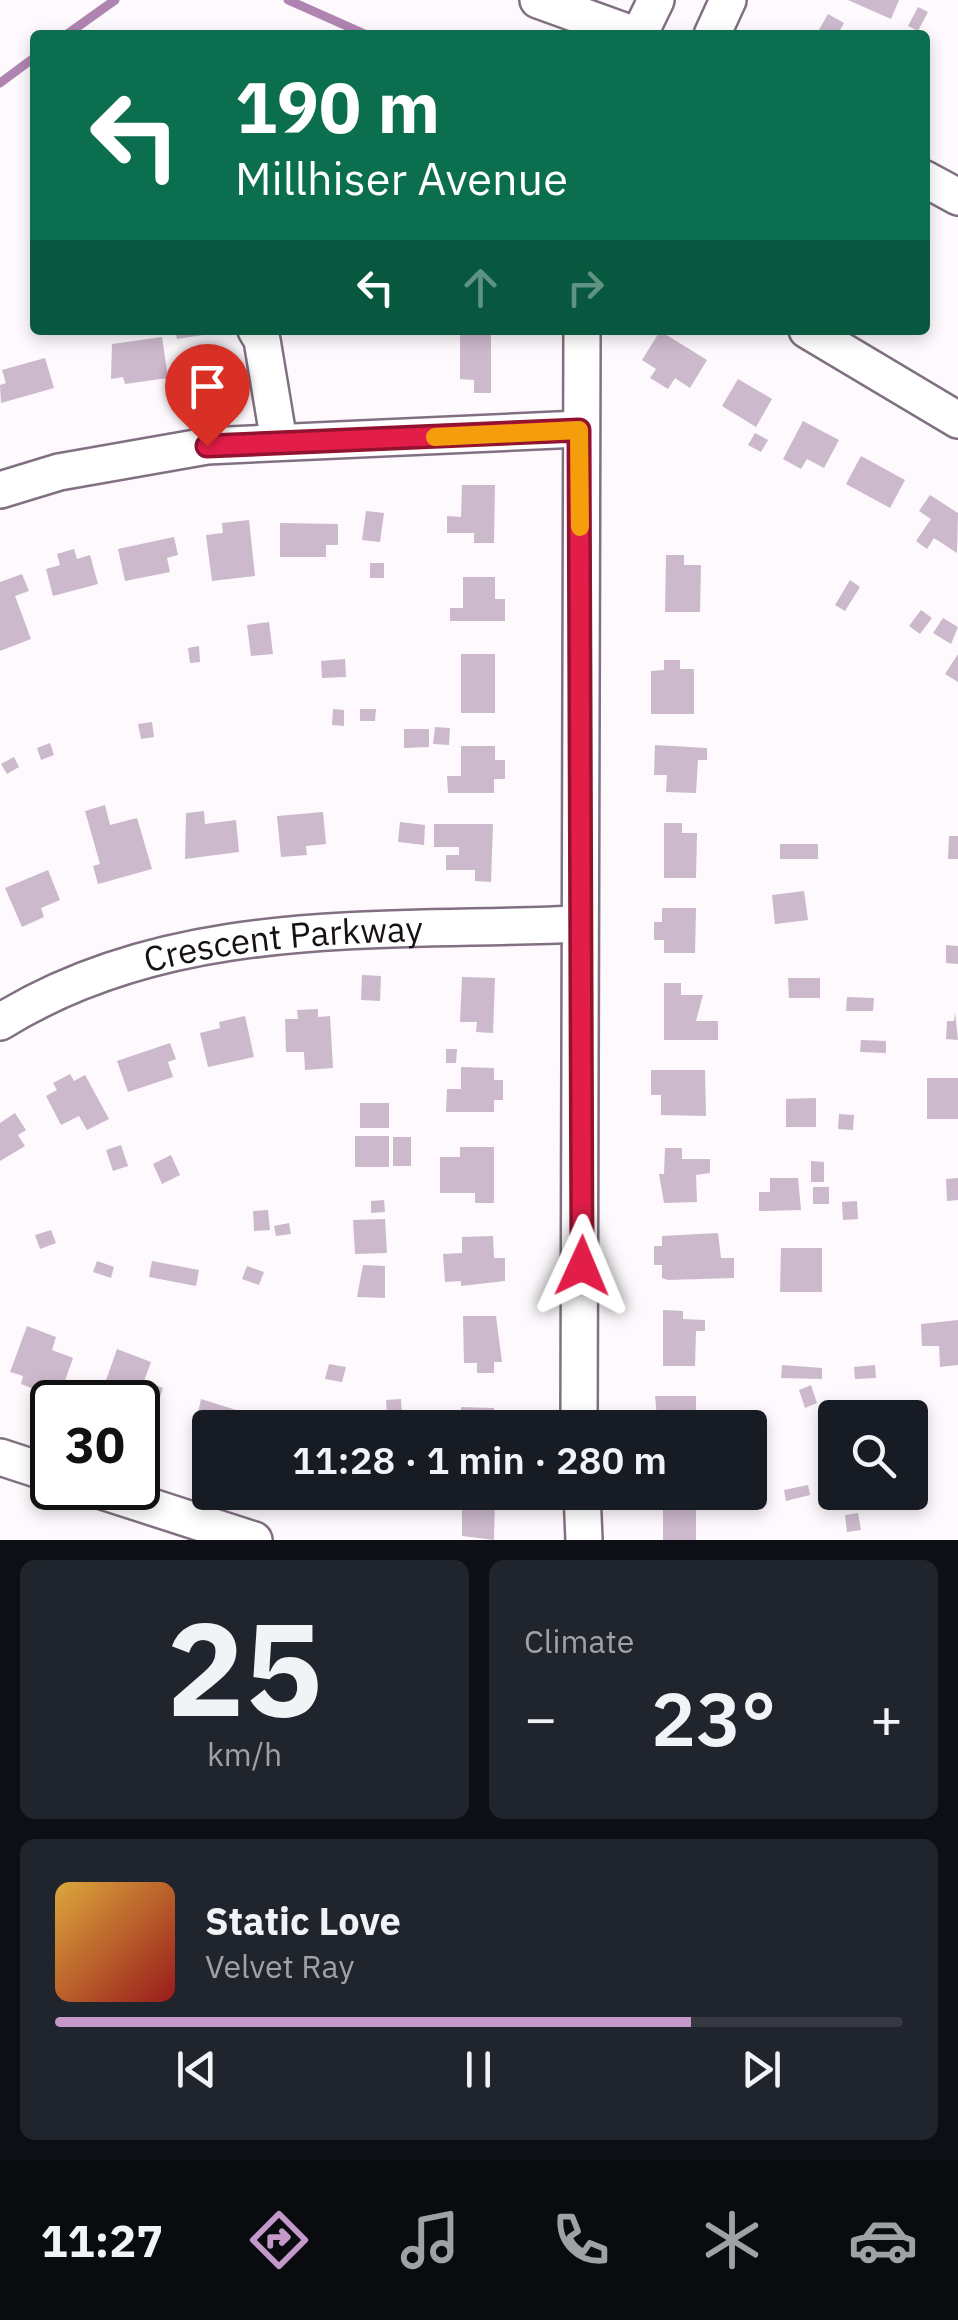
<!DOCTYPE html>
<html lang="en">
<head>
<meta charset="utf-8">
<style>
  body { margin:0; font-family:"IBM Plex Sans",sans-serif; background:#20242c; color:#f1f3f6; height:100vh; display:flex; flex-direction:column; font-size:38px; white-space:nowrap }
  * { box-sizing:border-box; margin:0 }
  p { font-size:32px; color:#9ea1a6 }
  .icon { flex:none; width:55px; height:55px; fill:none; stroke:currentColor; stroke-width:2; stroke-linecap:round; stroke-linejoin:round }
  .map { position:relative; height:1540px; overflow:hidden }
  .panel { display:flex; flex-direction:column; gap:20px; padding:20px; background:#0d0f14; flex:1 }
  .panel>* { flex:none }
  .top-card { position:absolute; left:30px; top:30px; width:900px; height:305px; border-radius:10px; box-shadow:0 5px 15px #0003; background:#0b6e4f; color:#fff; overflow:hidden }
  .controls { position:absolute; left:818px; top:1400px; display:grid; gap:20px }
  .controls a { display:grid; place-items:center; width:110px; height:110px; border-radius:10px; background:#171b24; box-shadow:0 5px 15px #0003; font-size:50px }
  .speed { position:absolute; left:30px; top:1380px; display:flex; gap:20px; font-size:50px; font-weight:700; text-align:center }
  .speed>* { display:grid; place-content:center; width:130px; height:130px; border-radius:50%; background:#171b24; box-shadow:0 5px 15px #0003; line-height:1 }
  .speed .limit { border:5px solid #111; border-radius:15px; background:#fff; color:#111 }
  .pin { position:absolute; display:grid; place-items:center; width:85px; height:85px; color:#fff; margin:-102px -42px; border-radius:50% 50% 50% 0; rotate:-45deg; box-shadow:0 0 10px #0007 }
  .pin .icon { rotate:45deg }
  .me { position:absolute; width:110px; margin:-55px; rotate:1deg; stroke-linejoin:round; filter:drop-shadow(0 0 8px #0008) }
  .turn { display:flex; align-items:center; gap:35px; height:210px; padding:0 40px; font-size:45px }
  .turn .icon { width:130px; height:130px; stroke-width:2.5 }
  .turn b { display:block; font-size:70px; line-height:85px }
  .lanes { display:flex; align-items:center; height:95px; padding:0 40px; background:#0003; justify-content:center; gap:50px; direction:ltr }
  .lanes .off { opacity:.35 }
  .big { font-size:75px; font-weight:600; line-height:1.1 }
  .panel .tile { flex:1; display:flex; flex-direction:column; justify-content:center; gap:15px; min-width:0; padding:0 35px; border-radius:15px; background:#20242c }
  .panel .dial { align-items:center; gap:0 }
  .dial b { font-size:130px; line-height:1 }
  .song { display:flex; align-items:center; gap:30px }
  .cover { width:120px; height:120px; border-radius:15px; background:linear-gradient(135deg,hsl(40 70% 55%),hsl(0 70% 35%)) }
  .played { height:10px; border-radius:5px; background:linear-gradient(90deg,#c498c9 75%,#363941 75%) }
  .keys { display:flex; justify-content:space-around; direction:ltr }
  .heat { display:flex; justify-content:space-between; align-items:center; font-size:55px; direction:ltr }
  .panel .tiles { flex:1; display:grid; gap:20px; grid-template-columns:1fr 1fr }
  .tile:last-child { grid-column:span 2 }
  .trip { position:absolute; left:192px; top:1410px; width:575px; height:100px; border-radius:10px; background:#171b24; box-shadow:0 5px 15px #0003; font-weight:600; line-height:100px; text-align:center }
  .tabs { display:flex; height:160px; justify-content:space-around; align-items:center; background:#090b0e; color:#9ea1a6 }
  .tabs .icon { width:70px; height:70px }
  .tabs .current { color:#c498c9 }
  .tabs b { font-size:45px; color:#f1f3f6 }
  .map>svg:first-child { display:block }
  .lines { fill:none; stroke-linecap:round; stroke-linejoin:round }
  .stream { stroke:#b084b0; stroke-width:9 }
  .building { fill:#ccb9cc }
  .minor-casing { stroke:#817081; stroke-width:40 }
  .minor { stroke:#fff; stroke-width:35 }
  .route-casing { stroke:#92132f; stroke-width:25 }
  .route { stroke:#e11d48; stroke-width:18 }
  .slow { stroke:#f59e0b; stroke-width:18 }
  .labels { text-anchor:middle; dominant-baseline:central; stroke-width:8; stroke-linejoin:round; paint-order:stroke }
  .street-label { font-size:35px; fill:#171117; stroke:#fff }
</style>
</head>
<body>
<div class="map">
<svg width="958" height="1540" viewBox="0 0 958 1540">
  <rect width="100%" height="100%" fill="#fdf9fd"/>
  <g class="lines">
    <!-- stream -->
    <g class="stream">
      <path d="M288 0 367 35"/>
      <path d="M66 35 115 0"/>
      <path d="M0 83 35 57"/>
    </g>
  </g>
  <!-- building -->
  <g class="building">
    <path d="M848 0H899L891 19Z"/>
    <path d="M918 7 928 12 918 31 908 26Z"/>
    <path d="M828 14 844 23 839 32 844 35H816Z"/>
    <path d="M175 330H203V335L177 339Z"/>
    <path d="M660 331 707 360 690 388 675 378 668 389 650 378 656 369 642 360Z"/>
    <path d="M460 334 491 335V393H474V380L460 379Z"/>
    <path d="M162 337 168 378 125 384 123 377 111 379 112 344Z"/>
    <path d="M45 358 54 388 1 403 0 385 6 383 2 370Z"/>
    <path d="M738 379 772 399 756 427 722 406Z"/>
    <path d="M803 421 839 440 824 468 807 459 801 469 783 459Z"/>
    <path d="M755 433 768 440 761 452 748 445Z"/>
    <path d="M861 456 905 480 890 508 846 484Z"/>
    <path d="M462 485H495L494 543H474V533H447V516L461 517Z"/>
    <path d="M930 495 958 513 957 553 934 538 927 549 916 541 931 519 919 511Z"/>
    <path d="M366 511 384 513 380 542 362 540Z"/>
    <path d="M249 520 255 576 212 581 206 535 223 533 222 523Z"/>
    <path d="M280 523 338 524V545H326V557H280Z"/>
    <path d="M174 537 178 555 167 558 170 572 125 581 118 549Z"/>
    <path d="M74 549 77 559 90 555 98 584 53 596 46 569 60 565 57 554Z"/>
    <path d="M666 555H684V565H701L700 612H665Z"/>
    <rect x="370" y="563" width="14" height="15"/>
    <path d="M22 574 29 591 15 596 31 639 0 651V582Z"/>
    <path d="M463 577H495V599H505V621H450V608H463Z"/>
    <path d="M850 580 860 587 845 611 835 605Z"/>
    <path d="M921 610 932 618 920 634 909 626Z"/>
    <path d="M943 618 958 627 951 644 933 633Z"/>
    <path d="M269 622 273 654 251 656 247 625Z"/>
    <path d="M199 646 200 662 190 663 188 648Z"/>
    <rect x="461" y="654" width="34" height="59"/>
    <path d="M958 654V682L945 674Z"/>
    <path d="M345 659 346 677 322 678 321 661Z"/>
    <path d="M664 660H680V669H694V714H651V671L664 670Z"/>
    <path d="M333 709 344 710V726L332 725Z"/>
    <path d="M360 709H376L375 721H360Z"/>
    <path d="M152 722 154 737 141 739 138 724Z"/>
    <path d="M435 727 450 728 449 745 433 744Z"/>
    <path d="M404 729H429V747L404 748Z"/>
    <path d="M50 743 54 755 41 760 37 748Z"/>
    <path d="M655 745 707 748V760H698L696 793 666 792 667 775H654Z"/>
    <path d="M461 746H495V760H505V779H494V793H448L447 776H461Z"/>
    <path d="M14 757 19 767 7 774 1 764Z"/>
    <path d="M105 805 110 825 137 818 152 869 98 884 93 866 100 864 85 811Z"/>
    <path d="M204 811 205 824 236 820 239 852 185 859 186 813Z"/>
    <path d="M323 812 326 844 306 846 307 855 281 857 277 816Z"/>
    <path d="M400 822 425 825 424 845 398 842Z"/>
    <path d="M664 823H682V833H697L696 878H664Z"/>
    <path d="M434 824H493L491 882 475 881V870H446V855H459V847H434Z"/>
    <path d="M949 836H958V859H948Z"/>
    <rect x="780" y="844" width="38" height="15"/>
    <path d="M48 870 60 900 41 908 44 917 22 927 5 888Z"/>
    <path d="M804 891 808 920 775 924 772 895Z"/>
    <path d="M662 908H696L695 953H664V940H654V922H662Z"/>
    <path d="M946 945 958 946V964L946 963Z"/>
    <path d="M362 975 381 976 380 1001 361 1000Z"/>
    <path d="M462 977 495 978 493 1033 476 1032 477 1022H460Z"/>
    <path d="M788 978H820V998H789Z"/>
    <path d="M664 983H681V995H703L696 1021H718V1040H664Z"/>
    <path d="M847 997 874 998 873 1011H846Z"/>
    <path d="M318 1009V1017L330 1016 333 1068 305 1070 304 1052H286L285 1019H298L297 1010Z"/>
    <path d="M955 1012 958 1040 946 1039 947 1021H954Z"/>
    <path d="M245 1016 254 1057 208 1067 200 1033 220 1028 219 1022Z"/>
    <path d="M861 1040 886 1041V1053L860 1052Z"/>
    <path d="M170 1043 176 1059 168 1062 173 1077 128 1092 117 1061Z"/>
    <path d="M446 1049H457L456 1063H446Z"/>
    <path d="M461 1067 494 1068V1080H503V1100H494V1112H446L447 1089H461Z"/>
    <path d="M651 1070H705L706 1116 661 1115V1095H651Z"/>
    <path d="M70 1074 74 1081 85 1075 109 1119 87 1130 79 1116 61 1125 46 1096 57 1090 53 1083Z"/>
    <rect x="927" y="1078" width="31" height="41"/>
    <path d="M816 1098V1127H786V1099Z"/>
    <rect x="360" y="1103" width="29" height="25"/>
    <path d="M15 1113 26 1130 18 1135 25 1146 0 1161V1123Z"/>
    <path d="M839 1114 854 1115 853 1130 838 1129Z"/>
    <rect x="355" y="1136" width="34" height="31"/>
    <rect x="393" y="1137" width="18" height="29"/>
    <path d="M121 1145 128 1166 113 1171 106 1150Z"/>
    <path d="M460 1147H494V1203H475V1193H440V1157H460Z"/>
    <path d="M665 1148H682V1159H710V1173L696 1175 697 1202 664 1203 659 1174H664Z"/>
    <path d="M171 1155 180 1175 162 1184 153 1164Z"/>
    <path d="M811 1161 824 1162V1182H811Z"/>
    <path d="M770 1178H798L801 1210 759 1211V1192H770Z"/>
    <path d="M958 1178V1200L947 1201 946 1179Z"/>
    <rect x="813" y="1187" width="16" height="17"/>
    <path d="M384 1200 385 1212 371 1213V1201Z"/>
    <path d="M857 1201 858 1219 843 1220 842 1202Z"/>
    <path d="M268 1210 270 1230 254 1231 253 1211Z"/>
    <path d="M385 1219 387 1253 355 1254 353 1220Z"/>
    <path d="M289 1223 291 1234 276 1236 274 1226Z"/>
    <path d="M51 1230 56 1243 40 1249 35 1235Z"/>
    <path d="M718 1233 721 1258H734V1278L668 1280 662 1278V1265H654V1246H662V1236Z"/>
    <path d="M493 1236 494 1258H505V1281L461 1286V1281L445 1282 443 1254 462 1253V1237Z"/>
    <path d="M781 1248H822V1292H780Z"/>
    <path d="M97 1261 114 1267 111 1278 93 1272Z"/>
    <path d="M152 1261 199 1270 196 1286 149 1277Z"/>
    <path d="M363 1265 385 1266V1298L357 1297Z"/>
    <path d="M247 1266 264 1272 259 1285 242 1279Z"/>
    <path d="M663 1310 683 1311V1319L705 1320V1331H696L695 1366H663Z"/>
    <path d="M463 1316H496L502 1362H494V1373H477V1363H464Z"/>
    <path d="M958 1320V1365L940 1367 939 1346H922L921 1324Z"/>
    <path d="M27 1326 56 1337 52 1350 73 1358 62 1389 42 1382 39 1391 21 1384 23 1376 10 1372Z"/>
    <path d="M117 1349 151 1362 144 1381 163 1388 153 1419 138 1413V1402L99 1400Z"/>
    <path d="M329 1364 346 1367 342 1382 325 1379Z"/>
    <path d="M782 1365 822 1368V1379L781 1378Z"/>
    <path d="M875 1365 876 1378 855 1379 854 1367Z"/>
    <path d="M811 1385 817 1403 805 1408 799 1390Z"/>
    <path d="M655 1396H696V1428H658Z"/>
    <path d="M201 1399 246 1413 241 1428H210V1446L192 1440Z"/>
    <path d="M401 1399 402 1415 387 1416 386 1400Z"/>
    <path d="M461 1407 494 1408V1421H503V1428H461Z"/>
    <path d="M808 1485 810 1495 786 1501 784 1490Z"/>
    <path d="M462 1492 495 1493 494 1540 462 1536Z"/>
    <path d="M663 1492H682V1502L696 1501V1540H663Z"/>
    <path d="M858 1513 861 1530 847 1532 845 1515Z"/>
  </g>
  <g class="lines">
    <!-- minor casing -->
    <g class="minor-casing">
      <g id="minor">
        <path d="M538 0 635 35"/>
        <path d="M639 35 656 0"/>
        <path d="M712 35 728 0"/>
        <path d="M925 179 958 197"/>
        <path d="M256 330 262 340 279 442"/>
        <path d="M807 330 958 420"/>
        <path d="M0 490 59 472 207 446 579 429"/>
        <path id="s1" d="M0 1022C175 914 382 933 579 924"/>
        <path d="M579 1428 582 330"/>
        <path d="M0 1457 52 1474"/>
        <path d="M93 1488 254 1540"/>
        <path d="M582 1492 584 1540"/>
      </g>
    </g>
    <!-- minor -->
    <use href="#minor" class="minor"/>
  </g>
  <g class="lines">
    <!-- route casing -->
    <g class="route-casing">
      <path id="route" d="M207 446 579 430 582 1266"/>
    </g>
    <!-- route -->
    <use href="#route" class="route"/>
    <!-- slow -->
    <path class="slow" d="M435 437 579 430 580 527"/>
  </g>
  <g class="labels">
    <!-- street labels -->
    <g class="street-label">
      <text stroke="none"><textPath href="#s1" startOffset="298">Crescent Parkway</textPath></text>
    </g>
  </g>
</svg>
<div class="controls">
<a><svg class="icon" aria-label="search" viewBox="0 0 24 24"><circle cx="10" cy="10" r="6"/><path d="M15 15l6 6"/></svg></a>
</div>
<div class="speed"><div class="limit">30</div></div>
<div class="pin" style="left:207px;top:446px;background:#d93025"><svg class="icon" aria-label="arrive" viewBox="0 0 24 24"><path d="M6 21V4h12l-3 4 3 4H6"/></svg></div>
<svg class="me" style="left:582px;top:1266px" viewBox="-20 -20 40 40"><path d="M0-17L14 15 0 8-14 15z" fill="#e11d48" stroke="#fff" stroke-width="4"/></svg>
<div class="trip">11:28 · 1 min · 280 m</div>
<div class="top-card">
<div class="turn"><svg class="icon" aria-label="left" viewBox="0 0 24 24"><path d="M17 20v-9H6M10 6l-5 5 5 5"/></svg><div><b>190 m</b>Millhiser Avenue</div></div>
<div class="lanes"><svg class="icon" aria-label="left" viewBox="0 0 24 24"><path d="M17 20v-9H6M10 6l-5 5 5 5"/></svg><svg class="icon off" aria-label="ahead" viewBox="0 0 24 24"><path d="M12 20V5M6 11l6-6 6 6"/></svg><svg class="icon off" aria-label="right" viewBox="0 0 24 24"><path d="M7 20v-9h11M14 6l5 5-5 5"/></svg></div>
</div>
</div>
<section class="panel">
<div class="tiles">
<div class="tile dial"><b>25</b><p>km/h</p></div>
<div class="tile"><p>Climate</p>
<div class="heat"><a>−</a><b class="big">23°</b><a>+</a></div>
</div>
<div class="tile">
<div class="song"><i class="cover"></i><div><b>Static Love</b><p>Velvet Ray</p></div></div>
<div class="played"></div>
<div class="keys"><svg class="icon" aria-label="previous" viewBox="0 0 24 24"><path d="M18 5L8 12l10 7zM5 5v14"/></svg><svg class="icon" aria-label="pause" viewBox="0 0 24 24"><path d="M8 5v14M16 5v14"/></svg><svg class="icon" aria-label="next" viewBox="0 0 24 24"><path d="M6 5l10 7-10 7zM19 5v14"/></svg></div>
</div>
</div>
</section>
<nav class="tabs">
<b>11:27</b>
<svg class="icon current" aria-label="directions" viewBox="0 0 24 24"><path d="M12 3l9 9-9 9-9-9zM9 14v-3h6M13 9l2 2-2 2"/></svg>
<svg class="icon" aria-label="music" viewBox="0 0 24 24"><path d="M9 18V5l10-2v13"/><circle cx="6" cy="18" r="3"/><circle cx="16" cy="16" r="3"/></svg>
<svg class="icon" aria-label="phone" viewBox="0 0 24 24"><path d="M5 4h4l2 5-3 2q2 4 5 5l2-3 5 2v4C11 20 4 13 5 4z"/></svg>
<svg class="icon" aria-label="climate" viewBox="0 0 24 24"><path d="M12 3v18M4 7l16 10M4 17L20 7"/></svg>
<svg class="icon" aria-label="car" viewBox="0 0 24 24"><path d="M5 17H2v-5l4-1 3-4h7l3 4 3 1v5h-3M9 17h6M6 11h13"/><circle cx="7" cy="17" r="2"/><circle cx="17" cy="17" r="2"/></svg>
</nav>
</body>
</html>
